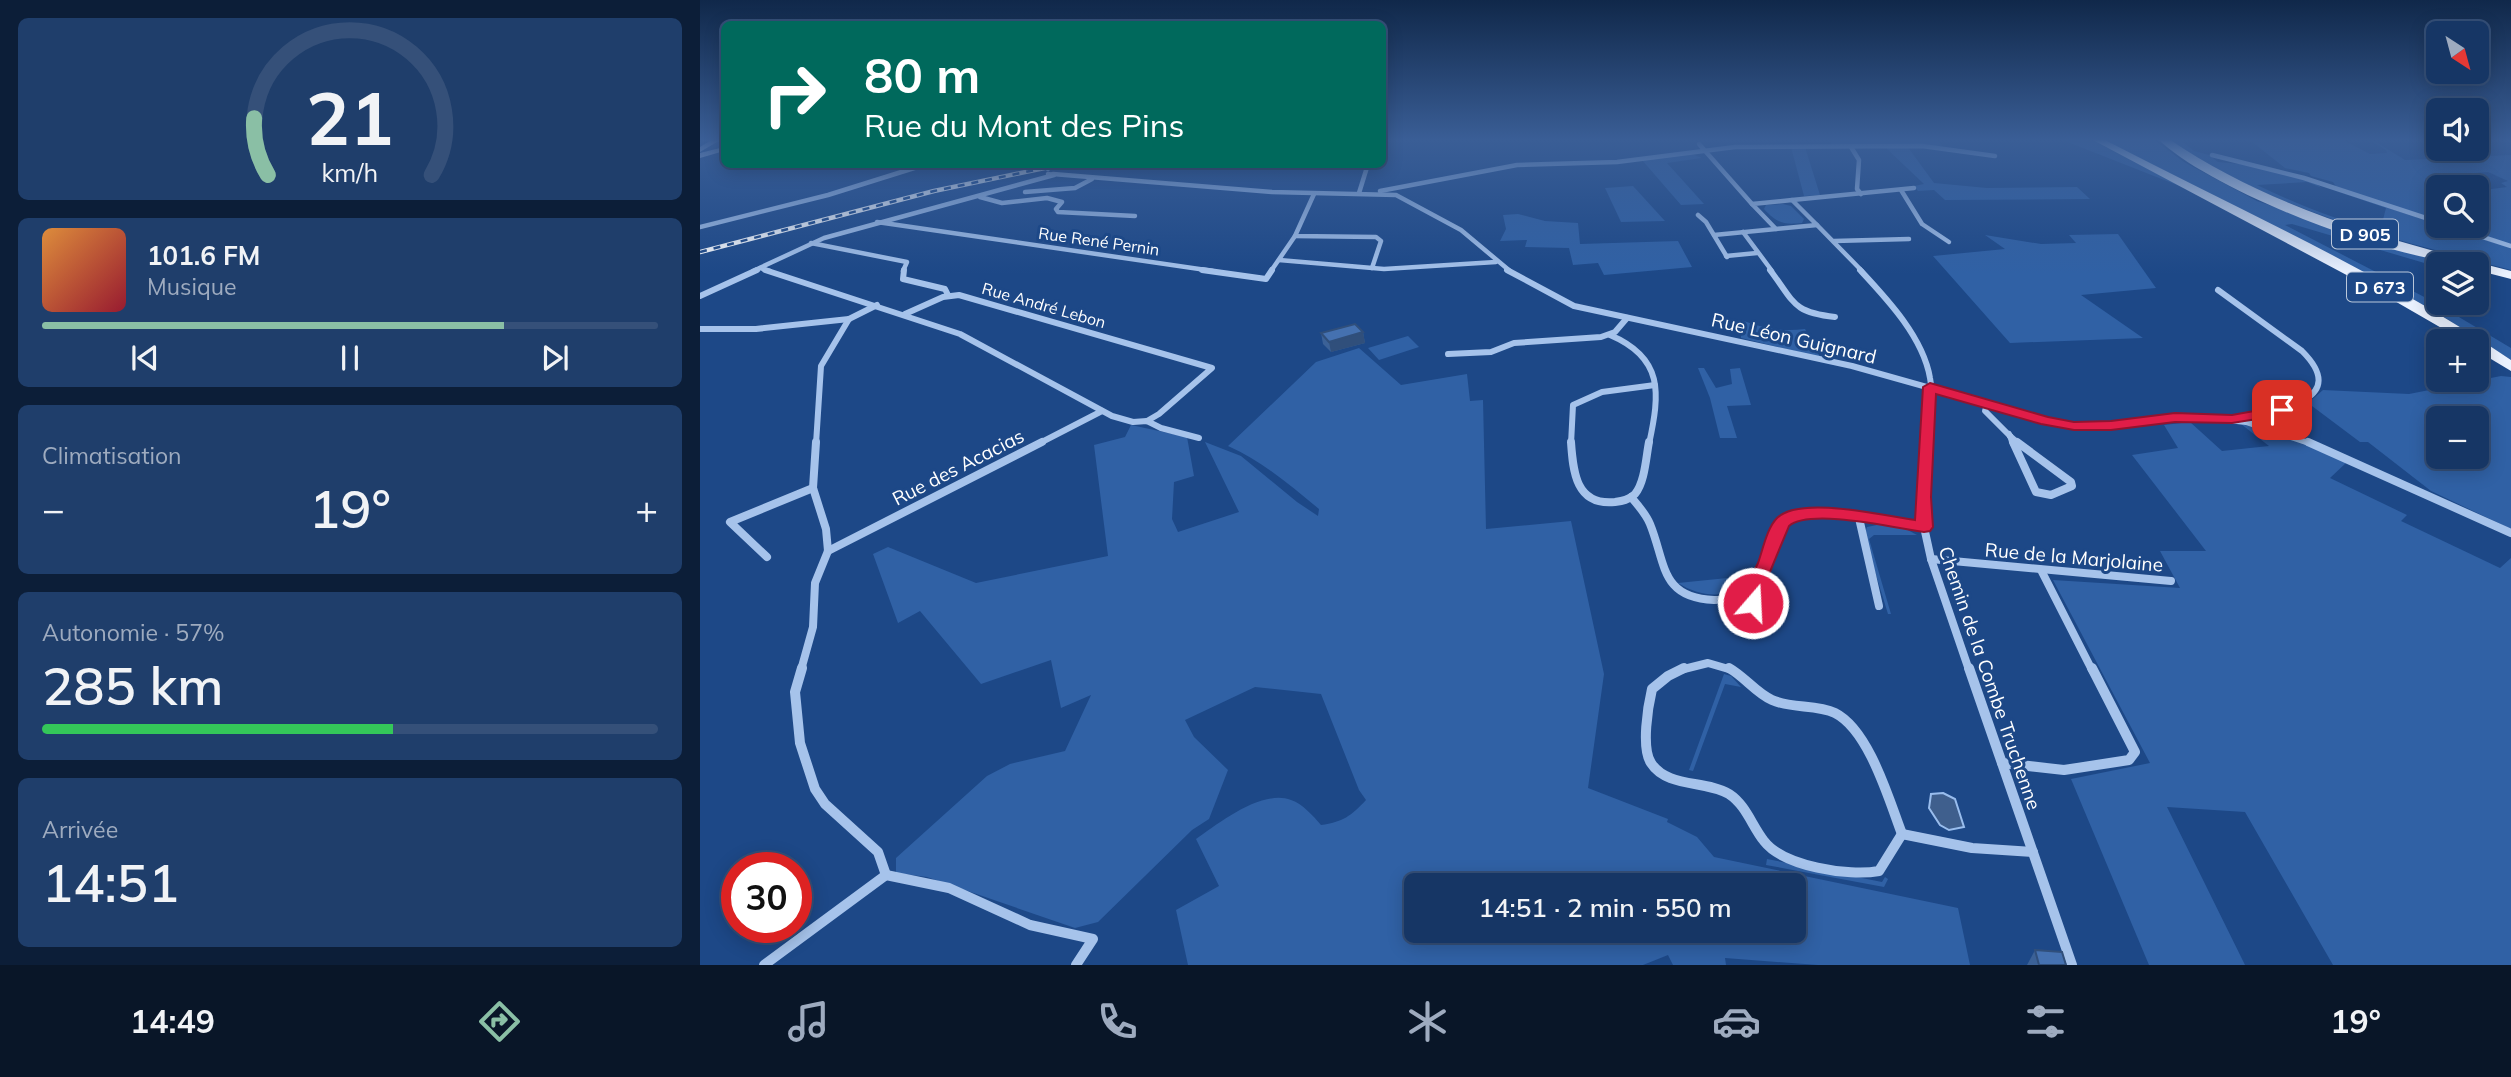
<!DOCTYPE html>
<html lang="fr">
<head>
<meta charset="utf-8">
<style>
  body { margin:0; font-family:Mulish,sans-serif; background:#1f3e6b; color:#f1f3f6; height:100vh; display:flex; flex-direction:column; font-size:26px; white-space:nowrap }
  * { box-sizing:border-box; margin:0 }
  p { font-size:23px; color:#9eabbf }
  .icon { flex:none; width:38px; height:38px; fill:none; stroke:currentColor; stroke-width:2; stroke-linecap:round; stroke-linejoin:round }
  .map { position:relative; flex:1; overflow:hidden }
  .side { display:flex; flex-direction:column; gap:18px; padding:18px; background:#0c1e38; width:700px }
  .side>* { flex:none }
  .guide { position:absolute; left:21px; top:21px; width:665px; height:147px; border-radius:10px; box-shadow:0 4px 18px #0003,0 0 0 2px #355079; background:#00695c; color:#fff; overflow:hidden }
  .needle { width:46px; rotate:144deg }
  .buttons { position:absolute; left:1726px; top:21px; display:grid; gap:14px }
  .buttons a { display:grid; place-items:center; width:63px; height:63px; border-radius:10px; background:#163665; box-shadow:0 4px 18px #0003,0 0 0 2px #355079; font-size:35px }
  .speed { position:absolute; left:21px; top:852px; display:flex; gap:14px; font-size:35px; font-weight:700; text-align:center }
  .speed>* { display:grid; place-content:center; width:91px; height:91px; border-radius:50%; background:#163665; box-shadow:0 4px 18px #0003,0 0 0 2px #355079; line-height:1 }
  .speed .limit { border:10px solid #d22; background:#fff; color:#111 }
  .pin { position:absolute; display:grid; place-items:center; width:60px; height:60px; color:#fff; margin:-30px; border-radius:14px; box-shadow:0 4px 10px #0006 }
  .me { position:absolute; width:77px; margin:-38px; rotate:19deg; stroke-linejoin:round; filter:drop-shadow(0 0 5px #0008) }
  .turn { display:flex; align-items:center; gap:24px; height:147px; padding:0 28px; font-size:32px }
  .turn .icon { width:91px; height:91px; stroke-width:2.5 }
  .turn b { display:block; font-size:49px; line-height:60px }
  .big { font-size:52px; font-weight:600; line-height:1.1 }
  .side .widget { flex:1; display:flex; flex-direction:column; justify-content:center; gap:10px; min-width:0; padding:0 24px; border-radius:10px; background:#1f3e6b }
  .side .dial { align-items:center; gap:0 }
  .dial svg { height:182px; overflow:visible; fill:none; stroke:#355079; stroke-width:7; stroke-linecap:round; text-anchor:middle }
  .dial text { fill:#f1f3f6; stroke:none }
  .song { display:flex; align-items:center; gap:21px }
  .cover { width:84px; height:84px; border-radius:10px; background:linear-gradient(135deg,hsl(30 70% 55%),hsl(350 70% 35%)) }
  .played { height:7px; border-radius:4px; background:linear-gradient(90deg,#8abfa5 75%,#355079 75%) }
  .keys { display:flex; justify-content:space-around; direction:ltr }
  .heat { display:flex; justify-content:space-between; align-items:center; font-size:38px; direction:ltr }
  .charge { height:10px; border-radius:5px; background:linear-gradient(90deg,#34c759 57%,#355079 0) }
  .trip { position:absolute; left:704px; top:873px; width:402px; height:70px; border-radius:10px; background:#163665; box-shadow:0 4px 18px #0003,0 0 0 2px #355079; font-weight:600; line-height:70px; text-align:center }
  .menu { display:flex; height:112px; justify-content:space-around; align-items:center; background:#091628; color:#9eabbf }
  .menu .icon { width:49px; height:49px }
  .menu .on { color:#8abfa5 }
  .menu b { font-size:32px; color:#f1f3f6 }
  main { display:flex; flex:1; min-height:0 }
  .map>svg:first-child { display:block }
  .green { fill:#3061a5; fill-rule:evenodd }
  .water { fill:#3f5f8d; stroke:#99bded; stroke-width:2 }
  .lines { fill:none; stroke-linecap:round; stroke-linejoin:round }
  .street-far3 { stroke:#a6c3eb; stroke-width:4.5 }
  .street-far2 { stroke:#a6c3eb; stroke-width:6 }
  .street-far1 { stroke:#a6c3eb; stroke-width:8 }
  .street { stroke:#a6c3eb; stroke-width:10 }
  .secondary { fill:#d2e1f8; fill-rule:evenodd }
  .primary { fill:#ebf2ff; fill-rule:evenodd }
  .rail-casing { stroke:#fff; stroke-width:4.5 }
  .rail { stroke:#1d4887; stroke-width:2.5; stroke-dasharray:7; stroke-linecap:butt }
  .street-bridge { stroke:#a6c3eb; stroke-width:4.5 }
  .wall { fill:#3b6197 }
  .shaded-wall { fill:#304f7b }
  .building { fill:#4571b0; stroke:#304f7b; stroke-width:2 }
  .route { fill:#e11d48; stroke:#92132f; stroke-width:2 }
  .labels { text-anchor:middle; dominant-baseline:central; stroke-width:6; stroke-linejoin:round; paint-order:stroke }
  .far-street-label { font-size:16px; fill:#fff; stroke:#1d4887 }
  .shield { fill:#1d4887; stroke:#bbc8db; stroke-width:2 }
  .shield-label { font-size:18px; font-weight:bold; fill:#fff }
  .street-label { font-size:19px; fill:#fff; stroke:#1d4887 }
</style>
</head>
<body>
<main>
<section class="side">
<div class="widget dial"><svg viewBox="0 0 100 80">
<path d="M14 69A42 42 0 1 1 86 69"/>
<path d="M14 69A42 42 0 0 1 8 44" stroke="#8abfa5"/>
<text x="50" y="56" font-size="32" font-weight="700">21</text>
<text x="50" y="72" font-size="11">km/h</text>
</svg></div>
<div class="widget">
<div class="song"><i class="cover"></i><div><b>101.6 FM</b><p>Musique</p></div></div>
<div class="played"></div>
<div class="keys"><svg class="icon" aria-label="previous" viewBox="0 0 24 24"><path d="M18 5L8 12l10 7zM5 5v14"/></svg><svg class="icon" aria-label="pause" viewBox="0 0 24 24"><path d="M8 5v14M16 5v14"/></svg><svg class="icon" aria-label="next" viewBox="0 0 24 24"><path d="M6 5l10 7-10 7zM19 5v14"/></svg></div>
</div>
<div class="widget"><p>Climatisation</p>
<div class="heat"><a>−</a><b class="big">19°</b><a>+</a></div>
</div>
<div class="widget"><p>Autonomie · 57%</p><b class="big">285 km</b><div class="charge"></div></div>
<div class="widget"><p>Arrivée</p><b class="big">14:51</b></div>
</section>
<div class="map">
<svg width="1811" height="965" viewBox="0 0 1811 965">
  <rect width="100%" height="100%" fill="#1d4887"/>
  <!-- green -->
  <g class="green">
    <path d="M1129 139H1237L1243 147 1207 146 1234 183 1287 188 1377 187 1390 199 1245 200 1234 190 1218 191 1214 186 1224 184 1186 148 1132 145Z"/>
    <path d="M1360 139H1390L1482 187Z"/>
    <path d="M1403 139H1453L1484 162 1557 201 1690 246 1756 264H1738V267L1592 224 1585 225 1732 301 1811 348V360L1744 317Z"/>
    <path d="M1469 139H1479L1494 151 1509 155 1518 162 1550 165 1612 181 1622 188 1607 182 1557 185C1597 204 1638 221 1680 231L1686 208 1624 187 1811 248V270C1692 239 1571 210 1469 139Z"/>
    <path d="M1518 139H1641L1670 154 1687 153 1686 150 1668 139H1671L1705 160 1811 155V245L1752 226H1776V191L1807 187 1801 183 1808 181 1788 172 1730 176 1762 187H1738V221L1637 188 1633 182 1611 176 1609 173 1585 168 1551 141Z"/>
    <path d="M1091 147H1105L1120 195 1104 196Z"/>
    <path d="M992 154 1002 158 967 163 1004 204 981 205 942 160Z"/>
    <path d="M933 186 965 221 921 222 905 188Z"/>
    <path d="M1083 204 1091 206 1104 219 1102 223C1083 225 1077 223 1064 209L1066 205Z"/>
    <path d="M818 214 845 221 878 223 880 244 978 241 992 267 904 275 898 263 873 265 869 248 825 247 827 240 800 241 806 229 803 215Z"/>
    <path d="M1418 234 1456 288 1381 295 1443 338 1310 343 1233 256 1305 249 1285 235 1341 244 1376 243 1369 235Z"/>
    <path d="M1041 320C1063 328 1081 332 1105 329L1120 357 1041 338Z"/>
    <path d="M708 336 719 347 679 360 668 348Z"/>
    <path d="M659 348 701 385 767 374 770 401 783 400 786 529 871 521 904 674 888 788 968 819 967 822 997 837 1014 857 1258 908 1270 965H1118L1025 958 1026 965H973L968 955 943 965H488L476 910 519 886 496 839C519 823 562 789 591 800 603 804 613 816 621 825 643 822 651 816 666 800L659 790 621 694 555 687 485 720 494 737 528 770 509 819 492 830 398 922 375 928 227 877 196 873V858L287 776 310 764 365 751 391 695 361 708 351 660 281 684 220 611 198 623 173 554 188 547 276 583 408 556 394 445 425 437 431 425 487 437 494 476 474 482 472 519 478 532 539 512 505 442 541 456 597 502 618 516 619 509C590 485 562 461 528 446L616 362ZM716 886H1094V931H716Z"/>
    <path d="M998 368H1004L1016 388 1032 384 1030 369 1040 368 1051 405 1027 406 1037 438H1020L1010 398Z"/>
    <path d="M1801 376 1811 377V529L1731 491 1668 442H1660L1608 403 1623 390 1709 394ZM1738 418H1776V457H1738Z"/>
    <path d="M1490 422 1522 451 1569 446 1541 424 1587 436 1647 462 1630 478 1707 515 1701 521 1800 568 1811 558V965H1633L1545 812 1467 807 1545 965H1449L1371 779 1450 763 1353 580 1480 588 1460 551H1506L1432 455 1478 448 1464 425Z"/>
    <path d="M1182 524 1202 527 1217 535H1174L1169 539 1191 614H1188L1164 536 1167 527Z"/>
    <path d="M1057 575 1051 585 1047 584C1026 599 1000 597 978 583Z"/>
    <path d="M1024 674 1031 676 1041 687 1025 684 993 771 989 770Z"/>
    <path d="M1067 859 1182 882 1185 877 1188 879 1184 887 1066 865Z"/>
  </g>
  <!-- water -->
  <path class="water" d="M1243 793 1255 799 1264 827 1249 830 1240 825 1229 808 1231 794Z"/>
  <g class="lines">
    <!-- street-far3 -->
    <g class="street-far3">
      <path d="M5 139H24"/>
      <path d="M999 144 1052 204"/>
      <path d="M1151 147 1159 160 1157 189 1161 194"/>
      <path d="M1512 155 1604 178 1738 222"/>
      <path d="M353 174 572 192 696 195 761 230 810 271"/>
      <path d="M1201 190 1222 224 1249 242"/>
      <path d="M680 191 817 165 917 162 1035 147 1222 146 1295 156"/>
      <path d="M325 192 375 188 392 179"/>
      <path d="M659 193 668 164"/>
      <path d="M614 194 595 236 676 237 681 241 672 268"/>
      <path d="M280 197 302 203 347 198 362 202 356 209 358 212 435 216"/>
      <path d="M1092 200 1117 225 1076 229 1052 204Z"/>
      <path d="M1092 200 1214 188"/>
      <path d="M998 215 1006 222 1027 257"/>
      <path d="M177 222 513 271"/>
      <path d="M1117 225 1162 271"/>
      <path d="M1749 226 1811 246"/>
      <path d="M0 227 128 195 227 164"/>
      <path d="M1043 232 1072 271"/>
      <path d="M1014 235 1076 229"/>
      <path d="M1134 241 1209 239"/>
      <path d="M111 243 207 262 203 271"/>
      <path d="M1026 256 1057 253"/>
      <path d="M579 260 684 269 796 262"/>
      <path d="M60 268 70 271"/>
      <path d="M53 271 124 238 354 175 348 174"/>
      <path d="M571 271 595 236"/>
    </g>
    <!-- street-far2 -->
    <g class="street-far2">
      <path d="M65 270 260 334 412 416 433 422 447 421 461 428 499 438"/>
      <path d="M204 270 203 279 245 289 248 295"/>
      <path d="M502 270 566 279 572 270"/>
      <path d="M807 270 874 306 1152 366 1355 423 1399 426 1501 417 1546 422 1612 444"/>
      <path d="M1070 270C1095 303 1092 312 1135 317"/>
      <path d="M1160 270C1187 299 1223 337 1230 378 1234 398 1228 424 1227 444"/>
      <path d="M1518 290 1602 351C1655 404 1567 412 1534 418"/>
      <path d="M0 296 57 270"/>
      <path d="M205 314 243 297 259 295 512 368 459 414 447 421"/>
      <path d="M0 329H56L149 319"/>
      <path d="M910 335C964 358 960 393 949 444"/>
      <path d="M748 354 791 352 814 343 901 337 915 332 927 318"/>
      <path d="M1287 404 1285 411 1310 436"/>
      <path d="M1309 434 1310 436"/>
      <path d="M1310 436 1319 444"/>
      <path d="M1310 436 1313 444"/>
      <path d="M116 444 121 366 149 319 177 305"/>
      <path d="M338 444 402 411"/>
      <path d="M871 444 873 405 902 392 955 385"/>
    </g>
    <!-- street-far1 -->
    <g class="street-far1">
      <path d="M871 442C873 472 876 506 915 502 922 501 929 500 935 494 945 482 946 457 949 442"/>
      <path d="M1227 442 1224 527 1231 559 1269 670"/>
      <path d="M1313 442 1336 492 1351 495 1372 486 1371 482 1317 442"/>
      <path d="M1608 442 1811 533"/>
      <path d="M931 497C938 505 946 514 950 524 966 563 960 598 1014 600 1029 600 1043 597 1055 587 1069 571 1068 544 1080 526 1099 499 1195 522 1224 527"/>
      <path d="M1159 518 1179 606"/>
      <path d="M128 551 342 442"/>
      <path d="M67 557 30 522 113 488"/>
      <path d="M1231 559 1471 581"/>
      <path d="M1341 570 1392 670"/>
      <path d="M1045 623 1053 603V590"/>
      <path d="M101 670 113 627 115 583 128 551 126 529 113 488 116 442"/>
      <path d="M980 670 1008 663 1032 670"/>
    </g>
    <!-- street -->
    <g class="street">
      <path d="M984 668 968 676 952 689C948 706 941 748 951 763 967 788 1006 780 1029 794 1046 805 1052 826 1064 841 1083 866 1149 877 1179 871L1202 834"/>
      <path d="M1029 668C1045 677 1056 693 1072 700 1092 709 1116 704 1135 713 1169 730 1189 800 1202 834"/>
      <path d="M1269 668 1372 965"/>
      <path d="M1302 763 1364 770 1429 760 1435 752 1392 668"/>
      <path d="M1202 834 1272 848 1333 852"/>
      <path d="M186 875 249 888 330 925 393 939 376 965"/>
      <path d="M64 965 186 875 178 852 125 804 115 789 100 743 95 692 102 668"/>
    </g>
    <!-- secondary -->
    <g class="secondary">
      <path d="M13 139H22L0 152V147Z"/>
      <path d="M24 147V151L0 158V153Z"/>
    </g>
    <!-- primary -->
    <g class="primary">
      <path d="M1391 139H1403C1538 209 1686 275 1811 360V371L1776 350V341H1764L1686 296Z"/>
      <path d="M1458 139H1469C1573 210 1692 241 1811 271V279L1776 270V264C1701 264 1512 192 1458 139Z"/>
    </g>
    <!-- rail casing -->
    <g class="rail-casing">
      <path id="rail" d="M0 252 234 191 364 164"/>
    </g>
    <!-- rail -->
    <use href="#rail" class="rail"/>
    <!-- street-bridge -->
    <path class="street-bridge" d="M345 164 348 169"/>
  </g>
  <!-- wall -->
  <g class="wall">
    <path d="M663 332 665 343 631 352 623 344 621 333Z"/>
    <path d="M1335 950 1366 965H1327Z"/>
  </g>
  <!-- shaded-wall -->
  <path class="shaded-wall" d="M663 332 665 343 631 352 629 342Z"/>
  <!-- building -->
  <g class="building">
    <path d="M655 324 663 332 629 342 621 333Z"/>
    <path d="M1335 950 1362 952 1366 965H1339Z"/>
  </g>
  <!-- sky -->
  <linearGradient id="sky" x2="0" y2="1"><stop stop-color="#10284a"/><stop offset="0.51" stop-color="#3a5e96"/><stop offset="1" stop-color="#3a5e96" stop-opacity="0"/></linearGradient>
  <rect width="1811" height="274" fill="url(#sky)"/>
  <!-- route -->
  <path class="route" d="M1230 383 1348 417 1374 422 1411 421 1475 413 1532 415 1582 406 1589 410 1582 415 1532 423 1475 422 1411 430H1374L1341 424 1236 394 1231 497 1233 527 1230 531 1224 532C1195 528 1110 508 1089 526L1062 591 1059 608H1046C1038 593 1052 576 1058 563 1063 549 1067 528 1077 518 1100 495 1185 516 1215 520L1223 387Z"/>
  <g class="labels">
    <!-- far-street labels -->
    <g class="far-street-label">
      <text transform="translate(399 241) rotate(8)">Rue René Pernin</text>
      <text transform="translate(344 305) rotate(16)">Rue André Lebon</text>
    </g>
    <!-- shield labels -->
    <g class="shield">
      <rect x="1632" y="219.5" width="66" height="29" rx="5"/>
      <rect x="1647" y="272.5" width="66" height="29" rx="5"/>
    </g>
    <g class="shield-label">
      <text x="1665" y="234">D 905</text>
      <text x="1680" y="287">D 673</text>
    </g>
    <!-- street labels -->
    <g class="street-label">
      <text transform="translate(1094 338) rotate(13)">Rue Léon Guignard</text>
      <text transform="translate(258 467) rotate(-27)">Rue des Acacias</text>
      <text transform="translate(1374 557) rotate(5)">Rue de la Marjolaine</text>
      <text transform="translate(1290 678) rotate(71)">Chemin de la Combe Truchenne</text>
    </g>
  </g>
</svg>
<div class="buttons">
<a><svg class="needle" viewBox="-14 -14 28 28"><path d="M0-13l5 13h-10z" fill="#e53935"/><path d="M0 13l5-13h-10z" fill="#9eabbf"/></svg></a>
<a><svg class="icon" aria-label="sound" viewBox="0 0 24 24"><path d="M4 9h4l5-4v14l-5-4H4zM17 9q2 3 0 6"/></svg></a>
<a><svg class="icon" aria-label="search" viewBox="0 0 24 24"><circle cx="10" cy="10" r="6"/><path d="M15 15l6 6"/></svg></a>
<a><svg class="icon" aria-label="layers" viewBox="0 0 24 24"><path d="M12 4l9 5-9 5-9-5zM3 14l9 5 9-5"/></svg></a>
<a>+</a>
<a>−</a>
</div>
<div class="speed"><div class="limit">30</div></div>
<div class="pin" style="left:1582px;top:410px;background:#d93025"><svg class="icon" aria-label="arrive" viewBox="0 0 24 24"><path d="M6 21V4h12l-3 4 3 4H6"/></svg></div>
<svg class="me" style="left:1053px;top:603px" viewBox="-20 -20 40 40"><circle r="17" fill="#e11d48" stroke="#fff" stroke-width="3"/><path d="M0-11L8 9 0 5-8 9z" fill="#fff"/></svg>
<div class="trip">14:51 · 2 min · 550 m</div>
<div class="guide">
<div class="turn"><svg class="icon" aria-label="right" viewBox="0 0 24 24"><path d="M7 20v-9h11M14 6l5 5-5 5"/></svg><div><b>80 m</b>Rue du Mont des Pins</div></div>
</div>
</div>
</main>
<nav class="menu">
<b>14:49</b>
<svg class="icon on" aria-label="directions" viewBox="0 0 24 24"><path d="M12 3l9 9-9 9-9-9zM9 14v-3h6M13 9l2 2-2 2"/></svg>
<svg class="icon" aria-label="music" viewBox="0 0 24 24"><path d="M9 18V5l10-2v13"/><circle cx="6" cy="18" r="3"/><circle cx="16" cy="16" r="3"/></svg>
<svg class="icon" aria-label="phone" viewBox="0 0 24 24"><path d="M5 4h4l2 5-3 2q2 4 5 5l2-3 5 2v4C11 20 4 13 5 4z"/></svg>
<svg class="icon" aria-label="climate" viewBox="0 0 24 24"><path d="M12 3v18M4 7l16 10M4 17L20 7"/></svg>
<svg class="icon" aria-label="car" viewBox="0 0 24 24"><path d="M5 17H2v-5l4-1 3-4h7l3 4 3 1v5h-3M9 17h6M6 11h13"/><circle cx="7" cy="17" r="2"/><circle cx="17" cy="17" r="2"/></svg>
<svg class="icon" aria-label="filters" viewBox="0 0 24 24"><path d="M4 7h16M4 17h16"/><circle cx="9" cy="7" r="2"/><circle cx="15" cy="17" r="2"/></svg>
<b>19°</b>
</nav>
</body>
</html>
